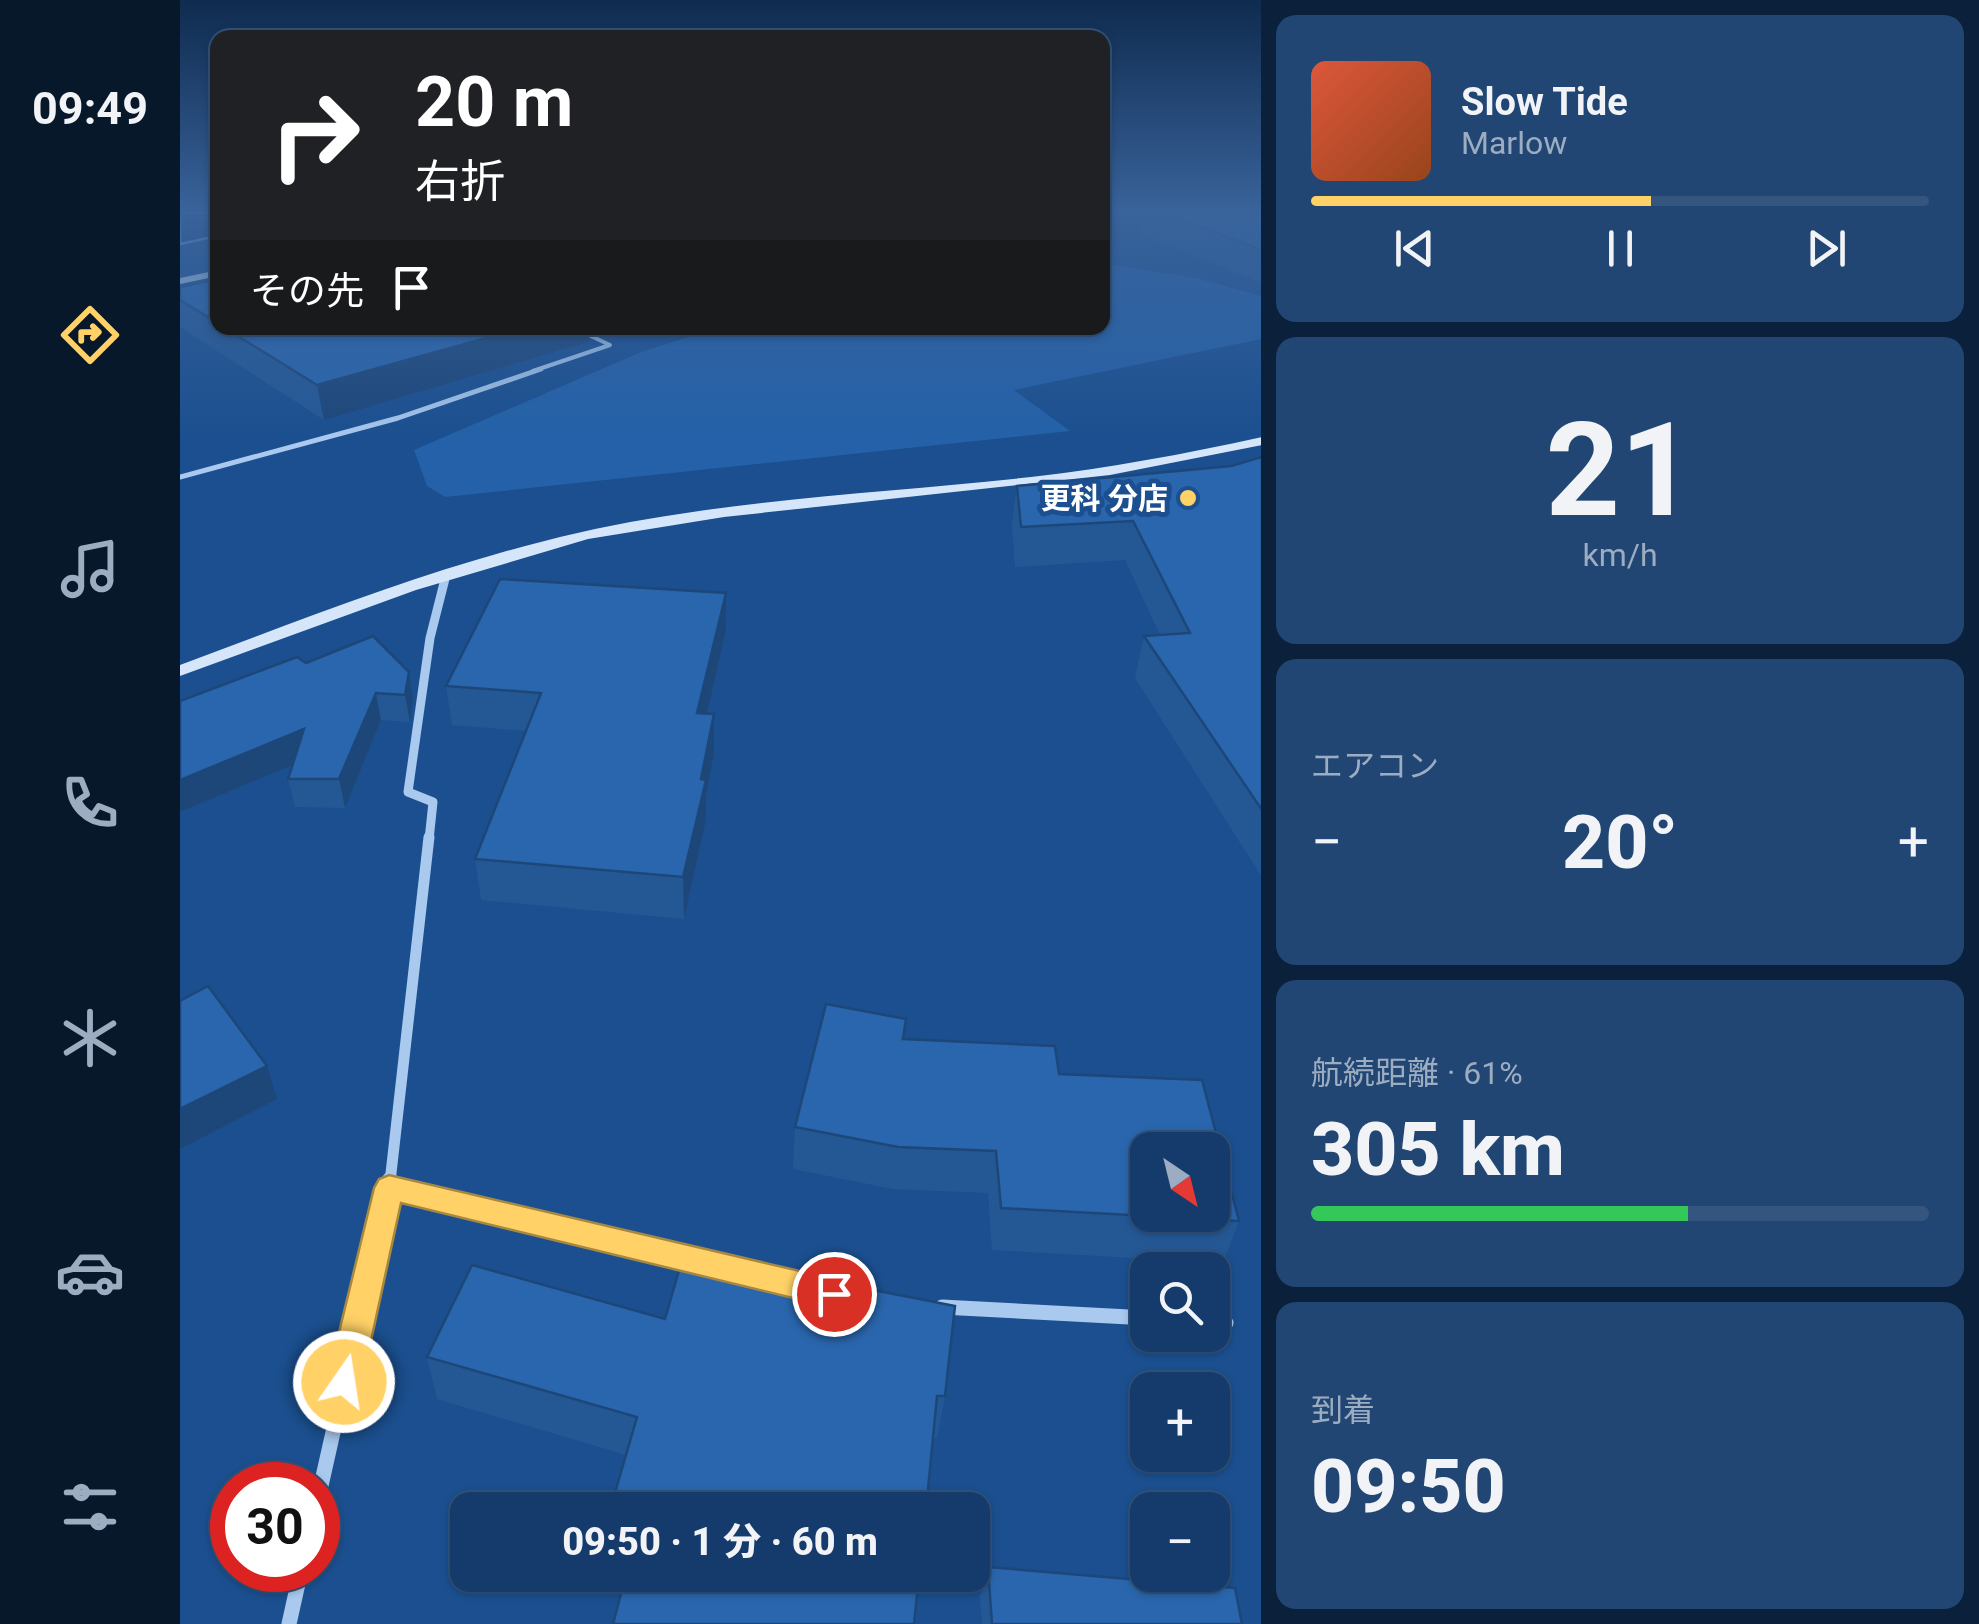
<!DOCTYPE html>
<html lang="ja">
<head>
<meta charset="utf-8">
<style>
  body { margin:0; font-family:Roboto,"Noto Sans JP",sans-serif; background:#214673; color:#f1f3f6; height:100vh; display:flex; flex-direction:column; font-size:38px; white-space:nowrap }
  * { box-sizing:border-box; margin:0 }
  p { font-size:32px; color:#9dadc1 }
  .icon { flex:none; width:55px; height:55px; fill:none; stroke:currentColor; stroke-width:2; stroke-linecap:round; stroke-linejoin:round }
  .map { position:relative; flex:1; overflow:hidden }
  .sheet { display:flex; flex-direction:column; gap:15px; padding:15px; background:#0b203b; width:718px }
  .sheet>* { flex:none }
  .guide { position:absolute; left:30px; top:30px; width:900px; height:305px; border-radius:20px; box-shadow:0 2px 8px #0004,0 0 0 2px #33557e; background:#202124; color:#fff; overflow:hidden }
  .needle { width:65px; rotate:145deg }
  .buttons { position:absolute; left:950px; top:1132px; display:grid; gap:20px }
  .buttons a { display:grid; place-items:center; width:100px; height:100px; border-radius:20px; background:#143b6b; box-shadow:0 2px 8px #0004,0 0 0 2px #33557e; font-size:50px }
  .speed { position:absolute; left:30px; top:1462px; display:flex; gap:20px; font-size:50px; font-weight:700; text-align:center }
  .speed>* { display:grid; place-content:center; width:130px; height:130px; border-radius:50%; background:#143b6b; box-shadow:0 2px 8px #0004,0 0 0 2px #33557e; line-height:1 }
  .speed .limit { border:15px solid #d22; background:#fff; color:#111 }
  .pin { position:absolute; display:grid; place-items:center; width:85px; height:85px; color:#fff; margin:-42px; border:5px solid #fff; border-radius:50%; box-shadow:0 2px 10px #0007 }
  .me { position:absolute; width:110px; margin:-55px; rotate:13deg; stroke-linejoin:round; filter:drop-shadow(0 0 8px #0008) }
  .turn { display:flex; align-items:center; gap:35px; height:210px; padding:0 40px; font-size:45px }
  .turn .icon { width:130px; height:130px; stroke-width:2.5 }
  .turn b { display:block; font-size:70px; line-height:85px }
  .then { display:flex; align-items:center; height:95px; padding:0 40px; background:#0003; gap:20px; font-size:38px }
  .big { font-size:75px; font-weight:800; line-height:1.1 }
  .sheet .tile { flex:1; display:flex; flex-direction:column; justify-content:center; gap:15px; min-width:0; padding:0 35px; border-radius:20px; background:#214673 }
  .sheet .dial { align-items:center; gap:0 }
  .dial b { font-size:130px; line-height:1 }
  .song { display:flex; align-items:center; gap:30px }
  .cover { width:120px; height:120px; border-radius:15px; background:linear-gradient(135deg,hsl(10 70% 55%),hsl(20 70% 35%)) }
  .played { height:10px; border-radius:5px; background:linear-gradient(90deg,#ffd166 55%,#33557e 55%) }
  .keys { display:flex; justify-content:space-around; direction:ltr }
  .heat { display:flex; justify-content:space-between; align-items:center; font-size:55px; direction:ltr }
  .charge { height:15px; border-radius:8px; background:linear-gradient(90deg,#34c759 61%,#33557e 0) }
  .trip { position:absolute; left:270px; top:1492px; width:540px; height:100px; border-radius:20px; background:#143b6b; box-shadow:0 2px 8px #0004,0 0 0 2px #33557e; font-weight:800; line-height:100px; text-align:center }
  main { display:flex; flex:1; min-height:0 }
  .tabs { display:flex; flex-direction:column; width:180px; justify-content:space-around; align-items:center; background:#08182b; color:#9dadc1 }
  .tabs .icon { width:70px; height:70px }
  .tabs .on { color:#ffd166 }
  .tabs b { font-size:45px; color:#f1f3f6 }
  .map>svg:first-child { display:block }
  .green { fill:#2461a8 }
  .water { fill:#123a6d; stroke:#9cc4f0; stroke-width:2.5 }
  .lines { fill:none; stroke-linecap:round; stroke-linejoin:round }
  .lane-far1 { stroke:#a9c9ee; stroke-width:4 }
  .lane { stroke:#a9c9ee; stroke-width:5 }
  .street-far2 { stroke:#a9c9ee; stroke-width:9 }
  .street-far1 { stroke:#a9c9ee; stroke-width:11 }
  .street { stroke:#a9c9ee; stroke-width:15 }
  .secondary { fill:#d6e6fa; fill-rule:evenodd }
  .wall { fill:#245895 }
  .shaded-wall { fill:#1d4779 }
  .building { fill:#2a66ad; stroke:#1d4779; stroke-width:2.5; fill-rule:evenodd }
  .route { fill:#ffd166; stroke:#a68842; stroke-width:2.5 }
  .poi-dot { fill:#ffd166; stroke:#1b4f8f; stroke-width:4 }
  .labels { text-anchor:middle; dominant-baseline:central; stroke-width:10; stroke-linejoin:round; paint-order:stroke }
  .far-poi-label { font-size:30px; font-weight:bold; fill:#fff; stroke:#1b4f8f; text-anchor:end }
</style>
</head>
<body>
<main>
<nav class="tabs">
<b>09:49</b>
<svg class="icon on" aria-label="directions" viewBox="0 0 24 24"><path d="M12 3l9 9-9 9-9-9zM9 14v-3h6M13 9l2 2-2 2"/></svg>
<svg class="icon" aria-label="music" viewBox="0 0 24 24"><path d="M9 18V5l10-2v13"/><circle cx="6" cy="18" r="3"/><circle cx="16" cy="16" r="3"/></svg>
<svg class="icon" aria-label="phone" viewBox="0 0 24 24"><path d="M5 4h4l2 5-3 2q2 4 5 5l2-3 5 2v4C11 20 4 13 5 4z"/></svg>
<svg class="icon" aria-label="climate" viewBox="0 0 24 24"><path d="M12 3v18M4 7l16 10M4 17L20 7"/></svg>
<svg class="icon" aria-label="car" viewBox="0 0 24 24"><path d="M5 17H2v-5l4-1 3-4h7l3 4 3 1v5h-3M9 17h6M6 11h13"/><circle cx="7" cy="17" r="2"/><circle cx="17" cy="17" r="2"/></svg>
<svg class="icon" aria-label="filters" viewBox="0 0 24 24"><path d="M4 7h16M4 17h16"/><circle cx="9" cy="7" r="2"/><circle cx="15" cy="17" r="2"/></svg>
</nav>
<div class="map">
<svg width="1082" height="1624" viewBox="0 0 1082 1624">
  <rect width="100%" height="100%" fill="#1b4f8f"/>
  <!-- green -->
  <path class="green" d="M923 263 1016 278 1081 296V339L834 390 890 431 265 497 247 486 234 450 461 352 537 328H922Z"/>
  <!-- water -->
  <path class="water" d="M0 213H37V236L0 244Z"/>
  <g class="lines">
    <!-- lane-far1 -->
    <path class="lane-far1" d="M353 371 430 345 394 328"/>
    <!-- lane -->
    <path class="lane" d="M0 477 218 418 361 369"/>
    <!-- street-far2 -->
    <path class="street-far2" d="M249 840 253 802 228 792 250 638 266 575"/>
    <!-- street-far1 -->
    <path class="street-far1" d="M210 1182 249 837"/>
    <!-- street -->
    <g class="street">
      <path d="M209 1188 515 1261"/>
      <path d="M762 1307 968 1318"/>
      <path d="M1032 1322 1046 1323"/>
      <path d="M138 1499 210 1179"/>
      <path d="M109 1624 121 1570"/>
    </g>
    <!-- secondary -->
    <g class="secondary">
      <path d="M38 270V276L0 284V278Z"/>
      <path d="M1082 437V445L930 475 544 517 408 539 236 590 0 676V665C153 608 306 546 468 519 595 497 723 491 851 477 929 468 1005 454 1082 437Z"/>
    </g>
  </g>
  <!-- wall -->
  <g class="wall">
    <path d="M922 213H1082V283L961 235Z"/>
    <path d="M38 279V328H457L426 337 409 330V342L144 420 0 327V287Z"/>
    <path d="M1082 457V877L955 678 964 636 980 635 945 560 835 567 832 524 837 486 1051 466Z"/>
    <path d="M546 593V630L527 713 534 754 526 797V820L504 919 301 900 295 859 346 731 272 725 266 686Z"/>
    <path d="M126 663 229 672 233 699 230 722 201 720 165 808 115 807 108 779 112 764 0 812V701Z"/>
    <path d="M726 1019 724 1039 879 1074 1059 1221 1043 1263 812 1250 808 1193 713 1189 613 1169 615 1127Z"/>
    <path d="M247 1357 765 1396 757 1438 446 1455 257 1399Z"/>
    <path d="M808 1567 1062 1624H802L800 1596Z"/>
    <path d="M425 1575H739L443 1585 426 1581Z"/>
  </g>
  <!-- shaded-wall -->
  <g class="shaded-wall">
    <path d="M949 213H965L961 235 922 250V222Z"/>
    <path d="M342 328H409V342L144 420 137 385Z"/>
    <path d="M425 328H457L426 337Z"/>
    <path d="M546 593V630L518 753 517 713Z"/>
    <path d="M229 672 233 699 230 722 225 695Z"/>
    <path d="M196 693 201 720 165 808 159 779Z"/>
    <path d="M534 714V754L526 797V820L504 919 503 877Z"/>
    <path d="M124 729 131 757 0 812V780Z"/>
    <path d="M87 1066 97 1099 0 1149V1109Z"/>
  </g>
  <!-- building -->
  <g class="building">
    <path d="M922 213H949L922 222Z"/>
    <path d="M983 213H1082V250Z"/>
    <path d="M38 279V323L0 300V287Z"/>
    <path d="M45 328H342L137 385Z"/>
    <path d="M1082 457V810L964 636 1010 633 953 521 841 527 837 486 1051 466Z"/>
    <path d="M320 579 546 593 517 713 534 714 521 779 526 780 503 877 295 859 361 693 266 686Z"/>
    <path d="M193 636 229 672 225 695 196 693 159 779H108L124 729 0 780V701L117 657 126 663Z"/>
    <path d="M28 986 87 1066 0 1109V1001Z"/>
    <path d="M646 1004 726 1019 723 1039 875 1046 879 1074 1022 1080 1059 1221 821 1208 816 1151 718 1147 615 1127ZM968 1150H1032V1215H968Z"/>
    <path d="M504 1253 775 1306 765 1396H757L746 1510H430L457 1417 247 1357 292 1265 485 1319Z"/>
    <path d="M808 1567 1055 1588 1062 1624H812Z"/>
    <path d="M446 1575H739L734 1624H433Z"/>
  </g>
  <!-- sky -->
  <linearGradient id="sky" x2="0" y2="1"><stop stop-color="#0f2b4f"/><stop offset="0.48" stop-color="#39639b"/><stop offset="1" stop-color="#39639b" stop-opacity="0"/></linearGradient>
  <rect width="1082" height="440" fill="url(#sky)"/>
  <!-- route -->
  <path class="route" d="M209 1175 654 1279 665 1283 670 1294 665 1304 654 1308 221 1203 182 1382 177 1394 164 1398 152 1394 147 1382 194 1188 199 1179Z"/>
  <!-- markers -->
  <circle class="poi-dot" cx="1008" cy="498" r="10"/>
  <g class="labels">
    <!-- far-poi labels -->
    <g class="far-poi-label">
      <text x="988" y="498">更科 分店</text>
    </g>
  </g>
</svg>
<div class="buttons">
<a><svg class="needle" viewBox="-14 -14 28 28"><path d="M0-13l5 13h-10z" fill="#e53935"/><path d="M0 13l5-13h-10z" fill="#9dadc1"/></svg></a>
<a><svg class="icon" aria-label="search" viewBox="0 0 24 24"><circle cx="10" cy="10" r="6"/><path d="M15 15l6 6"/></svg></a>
<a>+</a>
<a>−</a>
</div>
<div class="speed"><div class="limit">30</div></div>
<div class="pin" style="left:654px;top:1294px;background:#d93025"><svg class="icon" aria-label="arrive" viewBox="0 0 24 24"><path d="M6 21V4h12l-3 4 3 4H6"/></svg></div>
<svg class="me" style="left:164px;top:1382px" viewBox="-20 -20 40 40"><circle r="17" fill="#ffd166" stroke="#fff" stroke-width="3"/><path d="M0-11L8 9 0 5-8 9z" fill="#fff"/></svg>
<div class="trip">09:50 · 1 分 · 60 m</div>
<div class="guide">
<div class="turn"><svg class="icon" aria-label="right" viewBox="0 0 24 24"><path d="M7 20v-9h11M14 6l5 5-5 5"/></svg><div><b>20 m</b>右折</div></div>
<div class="then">その先<svg class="icon" aria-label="arrive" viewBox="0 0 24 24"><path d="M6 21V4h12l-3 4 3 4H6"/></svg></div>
</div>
</div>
<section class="sheet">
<div class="tile">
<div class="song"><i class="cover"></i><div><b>Slow Tide</b><p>Marlow</p></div></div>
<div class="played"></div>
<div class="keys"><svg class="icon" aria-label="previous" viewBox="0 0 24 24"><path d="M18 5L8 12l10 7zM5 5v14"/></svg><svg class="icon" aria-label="pause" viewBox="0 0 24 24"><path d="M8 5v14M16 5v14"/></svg><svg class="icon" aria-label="next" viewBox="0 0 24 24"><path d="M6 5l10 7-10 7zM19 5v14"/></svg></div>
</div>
<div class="tile dial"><b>21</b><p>km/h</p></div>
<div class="tile"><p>エアコン</p>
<div class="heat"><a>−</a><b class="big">20°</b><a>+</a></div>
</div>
<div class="tile"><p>航続距離 · 61%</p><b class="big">305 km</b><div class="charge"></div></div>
<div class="tile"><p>到着</p><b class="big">09:50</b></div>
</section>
</main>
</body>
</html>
